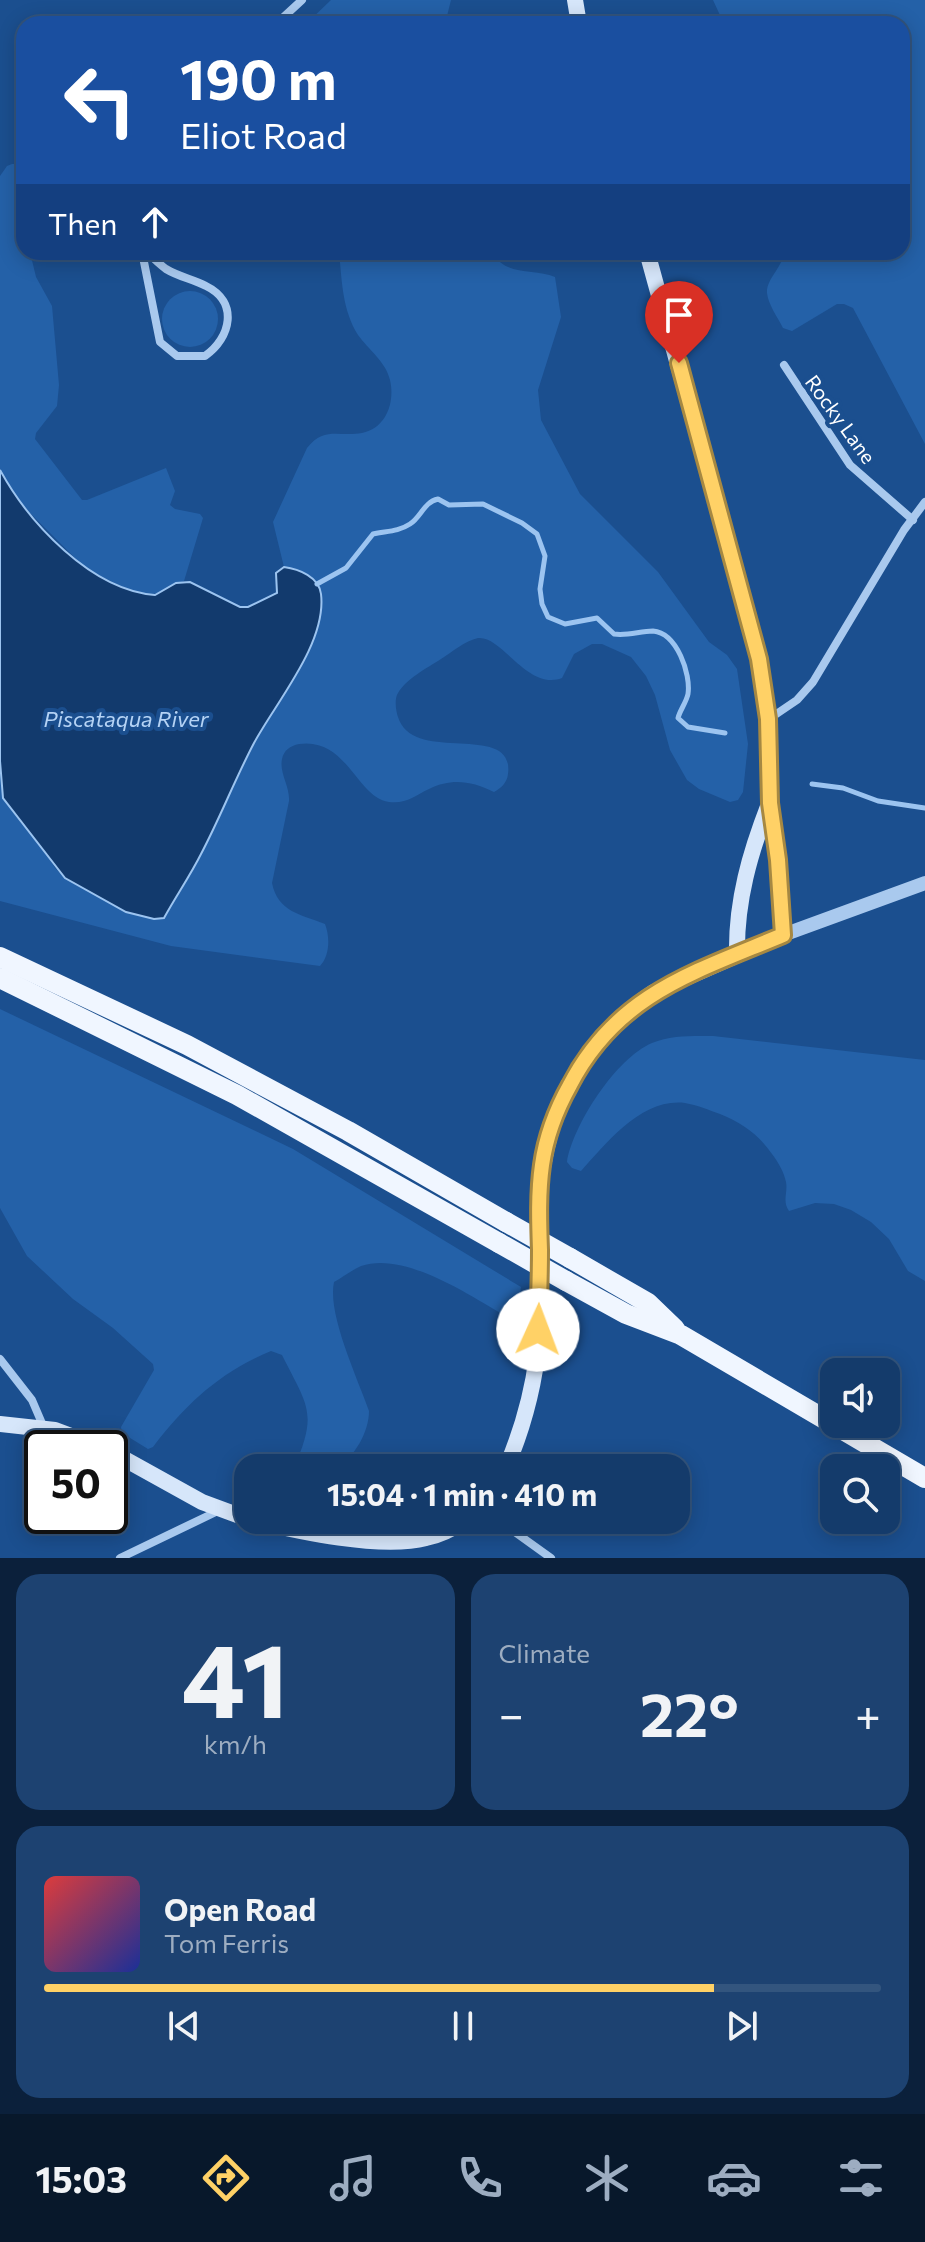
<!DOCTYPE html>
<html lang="en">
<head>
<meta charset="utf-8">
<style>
  body { margin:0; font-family:Commissioner,sans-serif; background:#1d4271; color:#f1f3f6; height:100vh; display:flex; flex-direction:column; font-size:30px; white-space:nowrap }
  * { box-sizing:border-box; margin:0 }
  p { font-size:26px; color:#9dadc1 }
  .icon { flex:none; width:44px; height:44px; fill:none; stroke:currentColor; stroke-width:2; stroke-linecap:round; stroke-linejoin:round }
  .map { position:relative; height:1558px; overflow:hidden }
  .sheet { display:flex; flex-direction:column; gap:16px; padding:16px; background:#0b203b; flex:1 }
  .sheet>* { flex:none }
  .top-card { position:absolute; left:16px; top:16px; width:894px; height:244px; border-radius:24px; box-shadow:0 4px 20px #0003,0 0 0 2px #33557e; background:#1a4fa0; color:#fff; overflow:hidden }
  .tools { position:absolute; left:820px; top:1358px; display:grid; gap:16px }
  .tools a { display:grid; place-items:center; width:80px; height:80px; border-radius:16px; background:#143b6b; box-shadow:0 4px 20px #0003,0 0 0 2px #33557e; font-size:40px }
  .speed { position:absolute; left:24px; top:1430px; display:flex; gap:16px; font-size:40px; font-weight:700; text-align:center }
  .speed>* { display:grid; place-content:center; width:104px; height:104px; border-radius:50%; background:#143b6b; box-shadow:0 4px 20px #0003,0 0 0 2px #33557e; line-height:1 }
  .speed .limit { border:4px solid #111; border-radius:12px; background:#fff; color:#111 }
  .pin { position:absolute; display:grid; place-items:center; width:68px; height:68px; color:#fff; margin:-82px -34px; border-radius:50% 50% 50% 0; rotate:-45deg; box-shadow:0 0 8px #0007 }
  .pin .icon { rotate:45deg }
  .me { position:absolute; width:88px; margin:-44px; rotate:2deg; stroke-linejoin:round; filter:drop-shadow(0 0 6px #0008) }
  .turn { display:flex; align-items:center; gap:28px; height:168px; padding:0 32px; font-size:36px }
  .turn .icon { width:104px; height:104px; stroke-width:2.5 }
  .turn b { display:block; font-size:56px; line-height:68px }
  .then { display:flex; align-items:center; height:76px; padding:0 32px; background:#0003; gap:16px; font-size:30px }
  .big { font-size:60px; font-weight:700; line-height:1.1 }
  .sheet .tile { flex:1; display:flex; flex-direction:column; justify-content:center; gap:12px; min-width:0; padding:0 28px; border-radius:24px; background:#1d4271 }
  .sheet .dial { align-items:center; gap:0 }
  .dial b { font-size:104px; line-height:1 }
  .song { display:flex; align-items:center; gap:24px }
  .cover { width:96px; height:96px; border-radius:12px; background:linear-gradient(135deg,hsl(0 70% 55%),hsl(230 70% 35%)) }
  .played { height:8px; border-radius:4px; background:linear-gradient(90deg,#ffd166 80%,#33557e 80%) }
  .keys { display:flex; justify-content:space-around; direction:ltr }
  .heat { display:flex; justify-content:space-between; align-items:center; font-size:44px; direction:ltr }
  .sheet .tiles { flex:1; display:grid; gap:16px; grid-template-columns:1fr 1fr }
  .tile:last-child { grid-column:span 2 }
  .trip { position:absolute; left:234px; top:1454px; width:456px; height:80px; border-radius:24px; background:#143b6b; box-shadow:0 4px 20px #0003,0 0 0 2px #33557e; font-weight:700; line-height:80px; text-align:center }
  .tabs { display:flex; height:128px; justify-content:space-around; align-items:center; background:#08182b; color:#9dadc1 }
  .tabs .icon { width:56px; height:56px }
  .tabs .on { color:#ffd166 }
  .tabs b { font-size:36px; color:#f1f3f6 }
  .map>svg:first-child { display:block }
  .green { fill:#2461a8 }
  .water { fill:#123a6d; stroke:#9cc4f0; stroke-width:2 }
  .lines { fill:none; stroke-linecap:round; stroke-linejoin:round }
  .stream { stroke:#9cc4f0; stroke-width:5 }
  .minor { stroke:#a9c9ee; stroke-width:8 }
  .tertiary { stroke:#a9c9ee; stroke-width:14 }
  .secondary { stroke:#d6e6fa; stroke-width:16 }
  .primary { stroke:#f0f6ff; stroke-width:20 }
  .primary-bridge { stroke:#f0f6ff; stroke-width:20 }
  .route-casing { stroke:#a68842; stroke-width:20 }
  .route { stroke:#ffd166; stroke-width:14 }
  .labels { text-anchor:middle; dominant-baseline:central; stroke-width:8; stroke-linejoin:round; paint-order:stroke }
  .street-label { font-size:20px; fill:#fff; stroke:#1b4f8f }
  .water-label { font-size:22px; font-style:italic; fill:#b5d3f5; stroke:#1b4f8f }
</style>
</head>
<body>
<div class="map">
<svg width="925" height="1558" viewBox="0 0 925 1558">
  <rect width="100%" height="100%" fill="#1b4f8f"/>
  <!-- green -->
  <g class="green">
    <path d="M331 0H451L445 24H306Z"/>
    <path d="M713 0H925V444L853 308 844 304H837L792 331 783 328C778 318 768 304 767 293 766 279 783 267 784 252H902V24H724Z"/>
    <path d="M12 164H19L24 171 21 195 24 252H30L36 277 52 306 59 385 57 406 36 433 35 439 82 500H87L166 468 175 491 170 505 175 509 200 514 203 518 184 581 160 593 148 594 129 590 86 569 21 504 0 470V176L7 166Z"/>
    <path d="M339 252H493C504 277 534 268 555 277L561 317 538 390 541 420 580 494 658 572 709 642 727 655 737 669 748 744 743 792 738 800 730 802 699 789 687 780 670 750 655 695 646 676 631 657 602 644H592L574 654 562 678C527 691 502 635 478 638 465 641 452 652 441 659 427 668 406 679 398 693 394 699 396 711 398 717 413 766 515 720 508 774 507 783 501 788 494 792 471 781 452 778 429 789 414 796 407 804 389 802 357 798 347 737 299 744 290 746 284 750 282 759 279 773 290 786 289 801L272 883C278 912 300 914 325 924 330 937 330 955 320 966L171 946 0 901V761L2 791 21 823 37 839 55 868 65 878 85 890 164 918 201 854 255 741 313 638 320 609V588L316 581 300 572 284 567 273 522 307 448C324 426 339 437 362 433 387 428 395 401 390 380 386 362 368 349 358 335 342 309 342 281 339 252Z"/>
    <circle cx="190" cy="319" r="28"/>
    <path d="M0 1009 293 1149 521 1287 516 1322C476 1300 407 1250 361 1266 352 1270 343 1277 334 1282 327 1314 358 1379 369 1411 369 1432 355 1456 337 1468H294C318 1412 308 1407 282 1355L271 1351C219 1373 187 1403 153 1447L148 1449 122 1433 121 1427 154 1370 153 1364 113 1328 73 1299 27 1256 0 1208Z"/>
    <path d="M713 1036 925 1060V1281L908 1271 889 1239 871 1222 851 1210 834 1204 815 1203 789 1211C782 1201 788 1193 786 1182 784 1172 778 1162 772 1154 758 1134 742 1123 720 1114 709 1110 697 1105 685 1103 641 1098 607 1143 581 1171L572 1168 567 1162C573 1125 616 1058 652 1043 671 1035 693 1036 713 1036Z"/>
  </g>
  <!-- water -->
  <path class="water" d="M0 470C29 523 91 590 155 595L176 583 190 582 240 607H248L277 593 276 573 284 567C299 569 319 577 321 594 327 643 276 702 254 743 235 779 220 818 201 854 190 876 176 896 164 918L154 919 126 912 65 878 3 798 0 761Z"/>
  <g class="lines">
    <!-- stream -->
    <g class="stream">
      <path d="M317 584 346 568 373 534C386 531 398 532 410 524 421 517 424 502 438 499L449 505 483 504 522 523 537 534 545 556 540 589 542 604 548 617 565 624 597 618 614 634C628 636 640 631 653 631 677 633 691 674 688 694 686 703 680 710 678 718L688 727 725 733"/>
      <path d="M812 784 843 788 878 801 925 808"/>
    </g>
    <!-- minor -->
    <g class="minor">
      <path d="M276 24 302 0"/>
      <path d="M142 252 160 342 177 356H205C231 338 239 302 206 286 193 279 179 277 166 269 159 264 153 258 147 252"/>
      <path d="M784 365 850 465 913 520"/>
      <path d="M769 719 797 700 813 682 904 530 925 502"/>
      <path d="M0 1359 32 1400 44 1428"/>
      <path d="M498 1520 551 1558"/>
      <path d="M120 1558 220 1510"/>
    </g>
    <!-- tertiary -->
    <path class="tertiary" d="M783 935 925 883"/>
    <!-- secondary -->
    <g class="secondary">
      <path d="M575 0 579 24"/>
      <path d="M737 954C736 901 750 853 769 804"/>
      <path d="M0 1424 55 1430 103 1448"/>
      <path d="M110 1451 202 1502 248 1519"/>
      <path d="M506 1468C521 1433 532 1395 537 1356 543 1308 537 1258 539 1210 542 1119 577 1044 654 992L783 935 778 860 770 803 768 719 759 659 647 252"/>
      <path d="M251 1520C297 1531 381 1550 426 1538 440 1535 454 1528 466 1520"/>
    </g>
    <!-- primary -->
    <g class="primary">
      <path d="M0 957 187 1045 348 1131 506 1222"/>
      <path d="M0 978 237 1095 499 1243"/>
      <path d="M570 1258 648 1303 675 1329"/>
      <path d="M566 1281 626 1314 681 1335 925 1478"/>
    </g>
    <!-- primary-bridge -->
    <g class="primary-bridge">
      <path d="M506 1222 570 1258"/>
      <path d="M499 1243 566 1281"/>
    </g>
  </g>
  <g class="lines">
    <!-- route casing -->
    <g class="route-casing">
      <path id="route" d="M538 1330C539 1303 540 1277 540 1250 539 1222 538 1193 542 1165 546 1136 556 1110 570 1085 617 994 695 972 783 935L778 860 770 803 768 719 759 659 679 363"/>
    </g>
    <!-- route -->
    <use href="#route" class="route"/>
  </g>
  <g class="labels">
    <!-- street labels -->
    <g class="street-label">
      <text transform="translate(841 419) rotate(54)">Rocky Lane</text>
    </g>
    <!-- water labels -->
    <g class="water-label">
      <text x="126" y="718">Piscataqua River</text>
    </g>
  </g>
</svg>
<div class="tools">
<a><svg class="icon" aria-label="sound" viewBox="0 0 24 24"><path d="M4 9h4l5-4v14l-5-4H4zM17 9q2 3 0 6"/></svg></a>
<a><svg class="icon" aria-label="search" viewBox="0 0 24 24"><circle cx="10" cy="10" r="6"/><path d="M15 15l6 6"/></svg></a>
</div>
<div class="speed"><div class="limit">50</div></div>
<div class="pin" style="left:679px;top:363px;background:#d93025"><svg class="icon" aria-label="arrive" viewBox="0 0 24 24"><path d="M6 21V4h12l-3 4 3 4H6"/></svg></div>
<svg class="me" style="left:538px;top:1330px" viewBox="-20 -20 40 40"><circle r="19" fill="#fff"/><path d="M0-13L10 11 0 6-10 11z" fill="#ffd166"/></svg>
<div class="trip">15:04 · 1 min · 410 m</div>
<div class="top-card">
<div class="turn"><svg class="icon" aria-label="left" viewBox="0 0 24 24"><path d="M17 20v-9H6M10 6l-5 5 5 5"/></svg><div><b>190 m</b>Eliot Road</div></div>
<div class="then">Then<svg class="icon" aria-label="ahead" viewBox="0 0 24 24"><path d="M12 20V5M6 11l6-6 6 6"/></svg></div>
</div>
</div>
<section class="sheet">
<div class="tiles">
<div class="tile dial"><b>41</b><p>km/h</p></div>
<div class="tile"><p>Climate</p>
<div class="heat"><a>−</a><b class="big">22°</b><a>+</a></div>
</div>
<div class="tile">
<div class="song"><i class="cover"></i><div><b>Open Road</b><p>Tom Ferris</p></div></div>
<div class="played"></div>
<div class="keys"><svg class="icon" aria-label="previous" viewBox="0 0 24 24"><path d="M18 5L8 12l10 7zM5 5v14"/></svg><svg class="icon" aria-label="pause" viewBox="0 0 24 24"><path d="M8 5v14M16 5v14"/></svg><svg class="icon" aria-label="next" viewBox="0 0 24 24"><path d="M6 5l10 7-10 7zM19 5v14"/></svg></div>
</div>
</div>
</section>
<nav class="tabs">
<b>15:03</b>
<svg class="icon on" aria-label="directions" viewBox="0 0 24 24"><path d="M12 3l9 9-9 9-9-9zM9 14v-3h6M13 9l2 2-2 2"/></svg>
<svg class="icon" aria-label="music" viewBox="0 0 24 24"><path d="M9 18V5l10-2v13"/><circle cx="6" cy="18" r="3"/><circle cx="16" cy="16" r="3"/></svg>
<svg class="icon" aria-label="phone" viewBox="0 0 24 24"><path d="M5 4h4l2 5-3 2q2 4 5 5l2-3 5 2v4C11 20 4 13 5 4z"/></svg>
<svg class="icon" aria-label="climate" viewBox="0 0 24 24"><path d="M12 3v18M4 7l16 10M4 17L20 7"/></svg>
<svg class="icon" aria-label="car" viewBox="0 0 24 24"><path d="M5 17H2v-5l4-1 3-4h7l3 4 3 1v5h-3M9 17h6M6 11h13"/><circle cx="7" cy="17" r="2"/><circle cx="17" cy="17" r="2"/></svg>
<svg class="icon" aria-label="filters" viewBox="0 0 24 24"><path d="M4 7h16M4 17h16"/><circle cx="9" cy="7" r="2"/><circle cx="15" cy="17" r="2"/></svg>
</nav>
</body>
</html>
